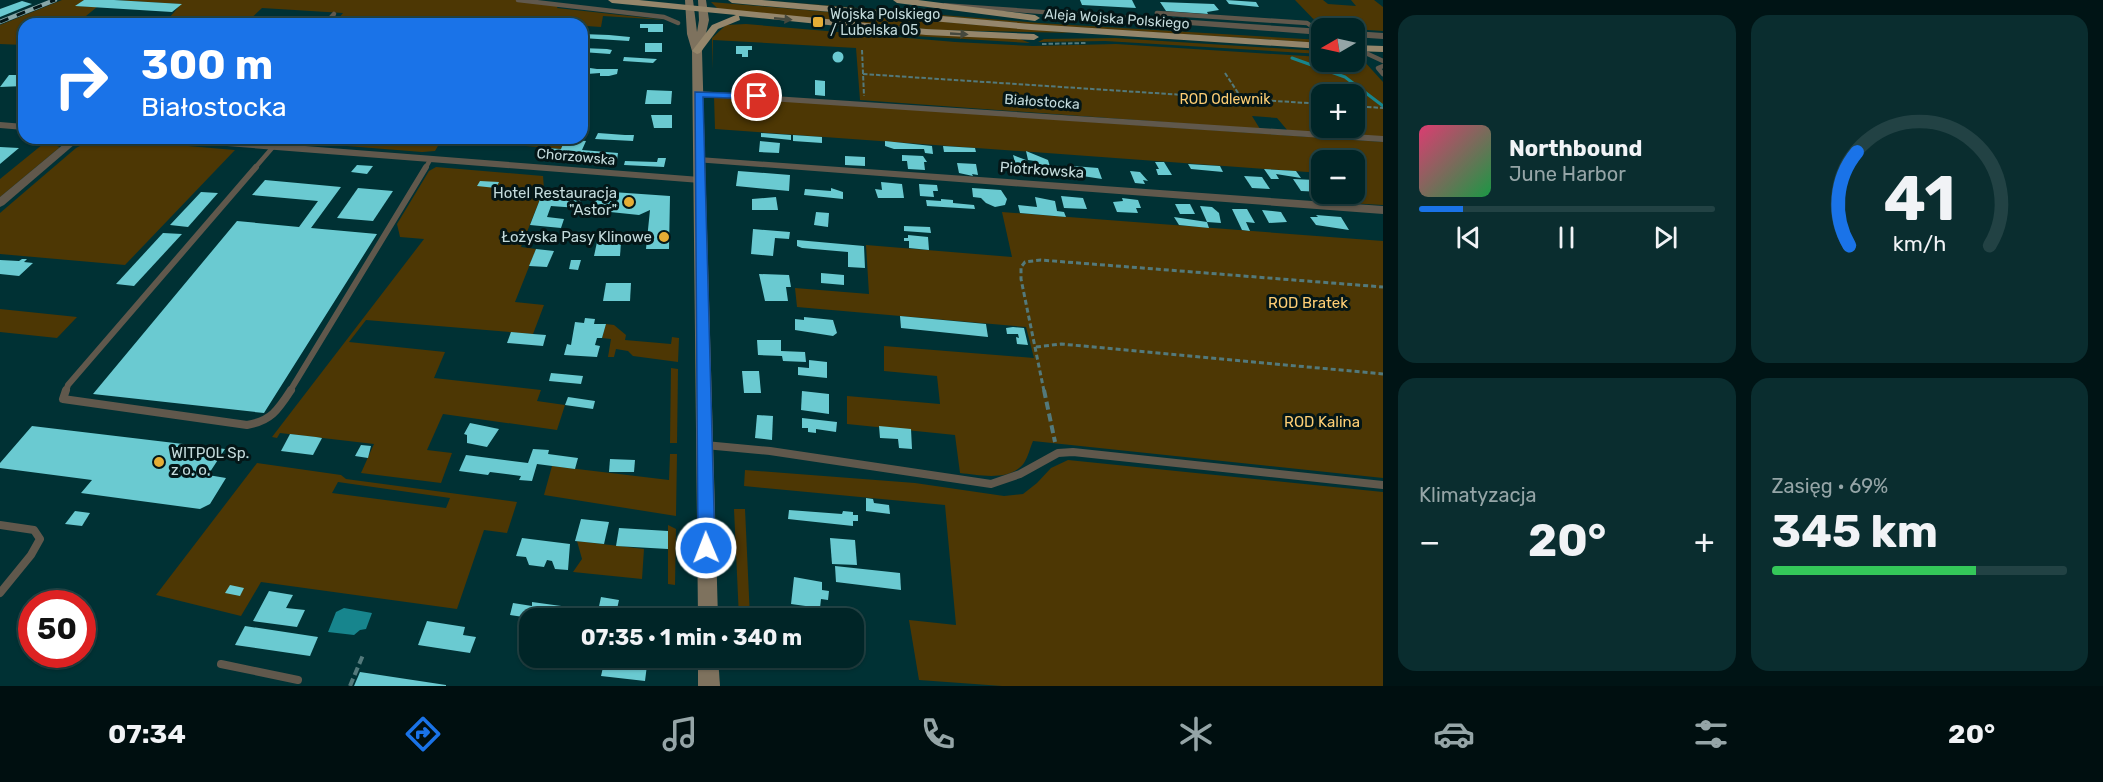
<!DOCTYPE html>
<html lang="pl">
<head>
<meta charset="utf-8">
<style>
  body { margin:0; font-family:Rubik,sans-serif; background:#0a2d2f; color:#f1f3f6; height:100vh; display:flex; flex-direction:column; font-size:22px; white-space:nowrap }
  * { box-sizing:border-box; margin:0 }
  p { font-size:20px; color:#95a5a7 }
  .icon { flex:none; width:33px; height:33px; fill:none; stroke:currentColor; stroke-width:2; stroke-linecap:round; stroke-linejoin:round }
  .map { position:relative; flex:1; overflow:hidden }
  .sheet { display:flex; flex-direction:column; gap:15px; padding:15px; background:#001415; width:720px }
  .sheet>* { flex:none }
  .guide { position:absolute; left:18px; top:18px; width:570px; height:126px; border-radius:18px; box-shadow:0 2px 4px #0004,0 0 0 2px #224244; background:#1a73e8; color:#fff; overflow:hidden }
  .needle { width:39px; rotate:261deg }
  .tools { position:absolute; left:1311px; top:18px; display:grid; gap:12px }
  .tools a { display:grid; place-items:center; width:54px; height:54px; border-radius:12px; background:#002527; box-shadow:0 2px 4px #0004,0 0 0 2px #224244; font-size:30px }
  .speed { position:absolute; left:18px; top:590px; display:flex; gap:12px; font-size:30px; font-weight:700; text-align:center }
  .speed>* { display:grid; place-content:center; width:78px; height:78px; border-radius:50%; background:#002527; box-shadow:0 2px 4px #0004,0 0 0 2px #224244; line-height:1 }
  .speed .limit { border:9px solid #d22; background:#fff; color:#111 }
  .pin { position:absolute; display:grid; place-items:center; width:51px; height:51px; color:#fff; margin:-26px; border:3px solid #fff; border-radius:50%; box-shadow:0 2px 6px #0007 }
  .me { position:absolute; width:66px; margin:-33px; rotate:359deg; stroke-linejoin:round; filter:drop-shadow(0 0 4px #0008) }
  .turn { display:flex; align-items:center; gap:21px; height:126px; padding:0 24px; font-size:27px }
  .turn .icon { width:78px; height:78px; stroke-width:2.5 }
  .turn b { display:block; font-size:42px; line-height:51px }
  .big { font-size:45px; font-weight:700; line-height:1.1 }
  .sheet .widget { flex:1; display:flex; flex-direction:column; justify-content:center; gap:9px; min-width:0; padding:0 21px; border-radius:18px; background:#0a2d2f }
  .sheet .dial { align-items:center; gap:0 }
  .dial svg { height:156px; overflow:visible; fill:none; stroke:#224244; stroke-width:7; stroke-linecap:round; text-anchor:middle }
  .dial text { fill:#f1f3f6; stroke:none }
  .song { display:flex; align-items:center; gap:18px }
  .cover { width:72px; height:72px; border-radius:9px; background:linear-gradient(135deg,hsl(340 70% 55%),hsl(140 70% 35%)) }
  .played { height:6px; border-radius:3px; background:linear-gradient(90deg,#1a73e8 15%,#224244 15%) }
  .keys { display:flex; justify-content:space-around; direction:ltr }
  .heat { display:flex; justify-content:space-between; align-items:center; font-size:33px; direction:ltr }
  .charge { height:9px; border-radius:4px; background:linear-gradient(90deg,#34c759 69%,#224244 0) }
  .sheet .tiles { flex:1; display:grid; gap:15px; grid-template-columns:repeat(2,1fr) }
  .trip { position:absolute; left:519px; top:608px; width:345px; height:60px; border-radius:18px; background:#002527; box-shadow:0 2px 4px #0004,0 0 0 2px #224244; font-weight:700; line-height:60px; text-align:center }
  .menu { display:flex; height:96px; justify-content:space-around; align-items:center; background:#000f10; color:#95a5a7 }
  .menu .icon { width:42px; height:42px }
  .menu .on { color:#1a73e8 }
  .menu b { font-size:27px; color:#f1f3f6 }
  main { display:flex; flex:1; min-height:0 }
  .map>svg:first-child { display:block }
  .green { fill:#4d3704; fill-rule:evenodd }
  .water { fill:#17858d }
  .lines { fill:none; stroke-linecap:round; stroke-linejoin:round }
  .stream { stroke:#17858d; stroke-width:3 }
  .building { fill:#6acad1 }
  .path-far2 { stroke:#53797b; stroke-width:2; stroke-dasharray:4.5 2; stroke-linecap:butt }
  .path-far1 { stroke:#53797b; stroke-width:3; stroke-dasharray:5 3; stroke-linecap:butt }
  .path { stroke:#53797b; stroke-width:4; stroke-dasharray:8 4; stroke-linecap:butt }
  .lane-far2 { stroke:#60584c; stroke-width:4.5 }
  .lane-far1 { stroke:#60584c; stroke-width:6 }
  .lane { stroke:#60584c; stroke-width:8 }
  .street { fill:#60584c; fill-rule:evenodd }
  .secondary { fill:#7e725e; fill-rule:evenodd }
  .primary { fill:#95866b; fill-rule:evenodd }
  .rail-casing { stroke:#88a7a8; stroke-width:4.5 }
  .rail { stroke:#041617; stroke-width:3; stroke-dasharray:9; stroke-linecap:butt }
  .oneway { fill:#45483d }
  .route { fill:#1a73e8; stroke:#114b97; stroke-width:1.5 }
  .poi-dot { fill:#e5ad35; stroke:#041617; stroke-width:2 }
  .labels { text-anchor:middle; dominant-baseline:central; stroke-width:6; stroke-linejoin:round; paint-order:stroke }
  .far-poi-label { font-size:14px; fill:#c4dbdc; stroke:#041617; text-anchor:start }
  .far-street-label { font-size:14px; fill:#c4dbdc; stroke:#041617 }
  .far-park-label { font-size:14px; fill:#fece74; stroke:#041617 }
  .street-label { font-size:15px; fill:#c4dbdc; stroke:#041617 }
  .poi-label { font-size:15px; fill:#c4dbdc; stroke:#041617; text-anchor:end }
  .park-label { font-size:15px; fill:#fece74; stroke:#041617 }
</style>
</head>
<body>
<main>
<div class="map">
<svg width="1383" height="686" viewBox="0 0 1383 686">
  <rect width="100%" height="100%" fill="#003134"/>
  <!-- green -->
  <g class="green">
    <path d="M62 0H84L76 6 97 7 86 16 150 20 156 23 24 24V45L0 44V25Z"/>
    <path d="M114 0H517L558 6 557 8 666 20 603 16 601 27 437 16 431 24H334L343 13 262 8 245 24H164L181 4Z"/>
    <path d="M761 0 1039 23 1321 40V43L1039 25Z"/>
    <path d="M1295 0H1323L1328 4 1356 6 1351 0H1374L1383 7V31L1321 27Z"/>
    <path d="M711 2 1074 33 936 30 719 10Z"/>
    <path d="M746 24 955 42 1033 46 1116 44 1321 57 1322 62 1363 60 1383 82V137L1288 131 1277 118 1252 116 1260 129 860 100 856 48 713 40 712 70V38L726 25ZM1322 94H1354V128H1322Z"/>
    <path d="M849 28 1020 39 1030 43 849 32Z"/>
    <path d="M1115 38 1321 51V54L1105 41 1038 42 1044 39Z"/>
    <path d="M714 96 1383 142V205L1348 203 1341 194H1354V160H1322L1321 173 715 129Z"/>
    <path d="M31 138H60L61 142 57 146 60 147 0 197V179L48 140Z"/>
    <path d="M277 138 340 142 343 138H576V140L565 139 561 149 442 139 435 151 422 152 296 142V140Z"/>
    <path d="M105 139 235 150 125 265 0 254V213L76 148 90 141Z"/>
    <path d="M436 167 543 176 544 189 521 247 536 249 515 302 544 305 533 334 366 320 349 342 445 352 434 378 541 390 537 401 565 405 557 430 443 414 427 450 452 453 441 483 361 473 374 444 280 433 277 438 272 437 424 239 400 237 397 224 429 171Z"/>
    <path d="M1002 212 1383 241V478L1033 441C1030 448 1028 457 1024 463 1010 482 979 475 960 473L955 435 847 424V396L940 404 937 376 884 371V346L1034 358 1026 327 797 307 795 288 869 294 866 245 1012 257Z"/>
    <path d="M0 309 77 317 57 338 0 332Z"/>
    <path d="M606 324 614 325 626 335 625 340 671 344 672 337 679 338 678 362 633 356 628 351 616 349 614 357H608L611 339 602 338Z"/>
    <path d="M671 368 678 369 677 443H670Z"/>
    <path d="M670 454H677L676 516 544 495 552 466 669 480Z"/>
    <path d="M1068 460 1383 492V686H1002L919 680 909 620 956 625 945 505 744 486 745 470 915 483 1004 496 1023 494 1037 483 1051 468Z"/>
    <path d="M257 463 341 475 346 479 517 502 507 533 484 530 457 609 261 582 241 616 156 595ZM338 482 450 498 446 508 332 493Z"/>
    <path d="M734 509H745L750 618H739Z"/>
    <path d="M668 525 676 529 675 585 668 584Z"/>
    <path d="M577 541 644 549 642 579 573 572 582 559Z"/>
  </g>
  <!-- water -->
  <path class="water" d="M344 608 372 613 366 629 360 630 354 635 328 632 336 612Z"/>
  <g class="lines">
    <!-- stream -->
    <path class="stream" d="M1292 58 1345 77 1383 106"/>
  </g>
  <!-- building -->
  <g class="building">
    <path d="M84 0H114L182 4 172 12 75 6Z"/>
    <path d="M1080 0H1132L1136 8 1082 5Z"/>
    <path d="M1226 0 1256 2 1259 7 1229 4Z"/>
    <path d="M22 1 32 4 0 17V9Z"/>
    <path d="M1160 2 1214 4 1219 10 1207 12 1208 14 1166 11Z"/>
    <path d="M640 24H663V32H648V28H640Z"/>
    <path d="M582 34 609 35 630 37 629 41 582 38Z"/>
    <rect x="645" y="43" width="17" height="9"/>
    <path d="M736 46H752V50H748V57H742V54H736Z"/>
    <path d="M582 48 607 49 612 50 610 54 582 52Z"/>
    <circle cx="838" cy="57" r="5.5"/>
    <path d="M624 57 657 59 653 63 623 61Z"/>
    <path d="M590 68 597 69H618L617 74 609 76H600V73L587 74Z"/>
    <path d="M9 75H24V86L0 87Z"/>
    <path d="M815 80 825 81V96L815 95Z"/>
    <path d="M647 90 672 91 671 104H645Z"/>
    <path d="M651 115H672V128H654Z"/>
    <path d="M598 133 625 135H634L633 141 595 139Z"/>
    <path d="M761 133 791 135V140L761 137Z"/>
    <path d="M793 135 822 137V143L793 141Z"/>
    <path d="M565 139 586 141 582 150 618 153 617 160 602 158 596 162 541 156 545 148 561 149Z"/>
    <path d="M760 141 780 143 779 153 759 152Z"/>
    <path d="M885 141 932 146 933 154 925 153 924 149H894L885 146Z"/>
    <path d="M943 146 975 148 976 152H944Z"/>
    <path d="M0 147 19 148 0 164Z"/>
    <path d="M1026 151 1048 160 1051 170 1037 166 1035 161 1028 160Z"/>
    <path d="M902 155 923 156 927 162H924L925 170 908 169 907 161H902Z"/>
    <path d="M1013 155 1026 160 1029 170H1017Z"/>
    <path d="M845 156 865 157V166L845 165Z"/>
    <path d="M658 158H666L664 167 624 165 625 161 657 162Z"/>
    <path d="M1155 162H1164L1172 175H1158L1156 169H1159Z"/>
    <path d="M957 163 976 164 978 175 972 174 973 176 959 173Z"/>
    <path d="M1188 164 1220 166 1223 172 1191 169Z"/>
    <path d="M357 165 373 166 367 174 351 172Z"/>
    <path d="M1073 166 1098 168 1102 179 1076 175Z"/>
    <path d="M1264 169 1296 171 1301 178 1276 174 1279 179H1271Z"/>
    <path d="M738 171 790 175 789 191 736 186Z"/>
    <path d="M1130 171 1140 172 1148 181 1143 180 1145 184 1135 183Z"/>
    <path d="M1244 176 1262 177 1270 189 1252 188Z"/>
    <path d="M1293 179 1315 180 1322 192 1301 191Z"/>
    <path d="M265 180 341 187 311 228 377 234 264 413 93 394 237 221 299 227 318 201 252 195Z"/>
    <path d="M480 181 499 182 496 188 477 186Z"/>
    <path d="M881 182 902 184 904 198H878L875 189 882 190Z"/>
    <path d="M919 184 937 185 938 191H933L934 197 920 196Z"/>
    <path d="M358 188 393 191 373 221 337 218Z"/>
    <path d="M831 188 843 192V199L804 195 805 189 831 191Z"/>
    <path d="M972 188 1001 190 1007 199 1005 205 995 207 986 203 981 198 973 197Z"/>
    <path d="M544 189 584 192 578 208 551 206 547 217 564 219 561 228 530 225Z"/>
    <path d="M598 191 670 196 669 249H646L650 210 639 215 591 210Z"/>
    <path d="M201 192 218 193 188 227 170 225Z"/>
    <path d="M1061 196 1083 198 1087 209 1064 208Z"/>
    <path d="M776 197 778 210H752V199Z"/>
    <path d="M1035 197 1055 201 1057 211 1064 212 1066 217 1020 213 1018 205 1037 207Z"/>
    <path d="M1122 198 1138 200 1141 208H1136L1138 213 1117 212 1113 202 1123 201Z"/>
    <path d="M941 199 953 200V203L974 205 975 209 927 206 926 200 941 201Z"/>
    <path d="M1175 204H1190L1195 214H1180Z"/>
    <path d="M1200 206 1212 207 1219 213 1221 223 1207 222Z"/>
    <path d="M1232 209H1247L1255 223 1246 222 1250 231 1242 230Z"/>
    <path d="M1262 210 1281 212 1287 222 1269 223Z"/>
    <path d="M816 212 829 213 828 227 814 225Z"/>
    <path d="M1316 215 1341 217 1349 230 1316 225 1310 217H1318Z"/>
    <path d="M1174 217 1207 222 1209 228 1179 225Z"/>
    <path d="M904 226 930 227 931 233 904 231Z"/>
    <path d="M753 229 790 232 789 239 775 238 773 256 751 254Z"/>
    <path d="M163 233 182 234 134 286 116 284Z"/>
    <path d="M908 235 928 237 929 250 909 248V241H904V238H908Z"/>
    <path d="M797 240 864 246 865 268 848 267V252L802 248 797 246Z"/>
    <path d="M597 242H621L620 256H594Z"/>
    <path d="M536 249 554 251 547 267 529 266Z"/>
    <path d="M22 259H27L24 262 33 263 19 276 0 274V260L19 261Z"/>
    <path d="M571 260H581L578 270 569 269Z"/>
    <path d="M821 273 844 275V285L821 283Z"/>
    <path d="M759 274 789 275 791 287H786L788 301H765Z"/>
    <path d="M606 283H631L630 301H603Z"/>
    <path d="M900 316 986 324 988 337 901 328Z"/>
    <path d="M804 317 833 320 837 333 833 336 795 330V319L804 320Z"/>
    <path d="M585 318 595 319 594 324H606L602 338H597L595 345 600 346 597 357 564 355 567 344 571 345 575 322 584 323Z"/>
    <path d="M1013 327 1024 328 1028 345 1017 344 1016 337 1019 338 1018 334H1007L1006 328Z"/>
    <path d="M511 332 533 334 546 335 543 346 507 343Z"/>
    <path d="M757 340H781V351L805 352 806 362 783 361 782 356 758 355Z"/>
    <path d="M809 360 827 362V378L798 375V367L809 368Z"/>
    <path d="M742 371H759L761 393H744Z"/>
    <path d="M551 373 583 376 581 384 549 381Z"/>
    <path d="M802 391 829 394V414L801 410Z"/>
    <path d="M568 397 595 401 593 409 565 405Z"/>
    <path d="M757 415 773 416 772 440 755 438Z"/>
    <path d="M802 418 837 422 836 432 816 429V433L808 432V428H802Z"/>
    <path d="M470 423 499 429 487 447 467 443V435L464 434Z"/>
    <path d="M32 426 225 449 208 475 226 478 210 504 200 509 81 493 92 480 0 468V463Z"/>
    <path d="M879 426 911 429 912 449 899 448 898 439 880 438Z"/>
    <path d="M290 434 316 437 322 438 313 455 281 451Z"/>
    <path d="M361 445 371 446 368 458 355 456Z"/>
    <path d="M533 449 549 450 548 454 578 458 575 469 537 464 532 481 519 480 521 476 490 472 488 475 459 471 466 455 528 463Z"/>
    <path d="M610 459 635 460 634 472H609Z"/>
    <path d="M866 498 873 499 874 503 889 505 890 514 866 511Z"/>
    <path d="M789 510 842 514 843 511 853 512V515H858V521H853V526L797 520 788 519Z"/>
    <path d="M75 511 90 513 82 526 65 524Z"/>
    <path d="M581 519 609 522 604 544 575 541Z"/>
    <path d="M619 528 668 531V549L616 546Z"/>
    <path d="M522 538 570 544 568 570 555 569 552 561 547 560 544 567 529 565 526 557 516 556Z"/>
    <path d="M830 538 855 540 857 565 832 564Z"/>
    <path d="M835 566 900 573 901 590 836 582Z"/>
    <path d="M794 577 822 582V590L829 591 828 600 821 599 820 608 791 604Z"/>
    <path d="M230 585 244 588 240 596 225 593Z"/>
    <path d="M269 591 293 595 286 608 305 610 297 627 253 621Z"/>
    <path d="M601 597 619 600 615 618H530L510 615 513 603 532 606V602L598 611Z"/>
    <path d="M427 621 465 627 463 635 476 637 470 653 418 645Z"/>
    <path d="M245 626 318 637 310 656 235 645Z"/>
    <path d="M628 657H648L645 681 601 676 604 663 626 665Z"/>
    <path d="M360 672 446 685V686H354Z"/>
  </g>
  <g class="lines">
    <!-- path-far2 -->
    <g class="path-far2">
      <path d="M1042 44 1086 43"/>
      <path d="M862 50 864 96"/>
      <path d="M1225 73 1242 99"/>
      <path d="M863 74 1322 104"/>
      <path d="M1354 106 1383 108"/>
      <path d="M88 141 105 138"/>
    </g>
    <!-- path-far1 -->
    <g class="path-far1">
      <path d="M1036 347 1061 344 1383 374"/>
      <path d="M1044 391 1021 279V267L1025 262 1041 260 1383 287"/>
    </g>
    <!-- path -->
    <g class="path">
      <path d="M1044 390 1055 442"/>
      <path d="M350 686 363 655"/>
    </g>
    <!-- lane-far2 -->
    <g class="lane-far2">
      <path d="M518 0 664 17 678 23"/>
      <path d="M1161 20 1157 13 1307 23 1320 32"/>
      <path d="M325 24 334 14"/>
      <path d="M1357 49 1383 61"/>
      <path d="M1383 66 1378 68 1383 74"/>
      <path d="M254 169 273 147"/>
      <path d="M425 169 430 160"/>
    </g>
    <!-- lane-far1 -->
    <g class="lane-far1">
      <path d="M66 391 68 385 256 167"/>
      <path d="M290 391 426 167"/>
    </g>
    <!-- lane -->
    <g class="lane">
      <path d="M66 390 63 399 247 425C271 421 278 410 291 390"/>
      <path d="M705 445 770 451 991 484 1020 474 1058 453 1073 452 1383 485"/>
      <path d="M0 525 34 530 40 539 31 555 0 593"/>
      <path d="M221 664 298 680"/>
    </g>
    <!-- street -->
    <g class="street">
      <path d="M944 3 1322 29V35L947 7 943 5Z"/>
      <path d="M1354 31 1383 33V39L1354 37Z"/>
      <path d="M698 91 1383 136V142L695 96 693 94Z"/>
      <path d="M0 122 24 124V130L0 128Z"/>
      <path d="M71 138H82L4 205 0 207V197Z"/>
      <path d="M157 138H202L700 177 705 180 700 183 162 141Z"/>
      <path d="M699 157 1383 206V214L695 162 694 160Z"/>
    </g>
    <!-- secondary -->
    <g class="secondary">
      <path d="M685 0H693L697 32 699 20 698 0H706L709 20 702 51 718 618H698L692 51 687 34Z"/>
      <path d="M698 657H718L720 686H698Z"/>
    </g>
    <!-- primary -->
    <g class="primary">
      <path d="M608 0H639L926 29 1034 34 1039 37 1034 40 926 35 739 16 740 20 718 29 700 53 697 54 692 51 712 25 736 15 612 3Z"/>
      <path d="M728 0H762L1031 24 1322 43V49L1031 30 732 3Z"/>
      <path d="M893 0H918L1035 15 1040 18 1035 21 897 3Z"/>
      <path d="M1354 45 1383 46V52L1354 51Z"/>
    </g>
    <!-- rail casing -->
    <g class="rail-casing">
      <path id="rail" d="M0 22 55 0"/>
    </g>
    <!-- rail -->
    <use href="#rail" class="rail"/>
  </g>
  <!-- one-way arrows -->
  <defs><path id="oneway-solid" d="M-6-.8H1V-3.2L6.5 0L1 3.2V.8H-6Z" transform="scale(1.5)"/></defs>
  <g class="oneway">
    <use href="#oneway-solid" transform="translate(783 19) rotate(5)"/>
    <use href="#oneway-solid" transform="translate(959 34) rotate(3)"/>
  </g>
  <!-- route -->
  <path class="route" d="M695 92 757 94 762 96 757 99 703 97 715 548 712 553 706 555 700 553 698 548Z"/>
  <!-- markers -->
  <g class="poi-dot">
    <rect x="812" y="16" width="12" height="12" rx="3"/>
    <circle cx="629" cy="202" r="6"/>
    <circle cx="664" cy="237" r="6"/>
    <circle cx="159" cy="462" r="6"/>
  </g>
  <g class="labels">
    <!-- far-poi labels -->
    <g class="far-poi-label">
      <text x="830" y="14">Wojska Polskiego<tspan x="830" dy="16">/ Lubelska 05</tspan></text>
    </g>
    <!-- far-street labels -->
    <g class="far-street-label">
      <text transform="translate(1117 19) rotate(4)">Aleja Wojska Polskiego</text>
      <text transform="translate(1042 102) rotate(4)">Białostocka</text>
      <text transform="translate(576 157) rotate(5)">Chorzowska</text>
    </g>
    <!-- far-park labels -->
    <g class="far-park-label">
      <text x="1225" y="99">ROD Odlewnik</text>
    </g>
    <!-- street labels -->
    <g class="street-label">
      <text transform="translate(1042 170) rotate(4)">Piotrkowska</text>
    </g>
    <!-- poi labels -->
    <g class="poi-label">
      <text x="617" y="193">Hotel Restauracja<tspan x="617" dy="17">"Astor"</tspan></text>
      <text x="652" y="237">Łożyska Pasy Klinowe</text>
      <text x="171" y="453" text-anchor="start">WITPOL Sp.<tspan x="171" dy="17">z o. o.</tspan></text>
    </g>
    <!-- park labels -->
    <g class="park-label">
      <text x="1308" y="303">ROD Bratek</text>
      <text x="1322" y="422">ROD Kalina</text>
    </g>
  </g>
</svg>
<div class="tools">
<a><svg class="needle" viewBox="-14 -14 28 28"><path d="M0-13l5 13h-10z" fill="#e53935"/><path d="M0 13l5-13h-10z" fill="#95a5a7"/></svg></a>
<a>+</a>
<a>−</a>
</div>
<div class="speed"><div class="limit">50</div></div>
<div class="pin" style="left:757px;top:96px;background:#d93025"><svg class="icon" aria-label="arrive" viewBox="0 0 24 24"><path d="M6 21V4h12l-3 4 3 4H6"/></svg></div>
<svg class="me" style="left:706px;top:548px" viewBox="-20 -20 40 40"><circle r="17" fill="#1a73e8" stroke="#fff" stroke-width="3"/><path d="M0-11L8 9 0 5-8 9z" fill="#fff"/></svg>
<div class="trip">07:35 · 1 min · 340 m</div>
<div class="guide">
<div class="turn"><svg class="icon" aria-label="right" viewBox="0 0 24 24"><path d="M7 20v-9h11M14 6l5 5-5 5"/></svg><div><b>300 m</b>Białostocka</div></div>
</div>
</div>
<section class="sheet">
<div class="tiles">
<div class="widget">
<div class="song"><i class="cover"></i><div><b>Northbound</b><p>June Harbor</p></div></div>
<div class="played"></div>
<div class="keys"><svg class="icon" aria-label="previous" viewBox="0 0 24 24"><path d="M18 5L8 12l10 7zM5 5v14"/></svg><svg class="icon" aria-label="pause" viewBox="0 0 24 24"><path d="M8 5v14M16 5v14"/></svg><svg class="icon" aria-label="next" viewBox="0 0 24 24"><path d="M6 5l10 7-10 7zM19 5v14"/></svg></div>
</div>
<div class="widget dial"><svg viewBox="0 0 100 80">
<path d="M14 69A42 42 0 1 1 86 69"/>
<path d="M14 69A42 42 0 0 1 18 21" stroke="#1a73e8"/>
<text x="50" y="56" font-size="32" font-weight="700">41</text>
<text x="50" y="72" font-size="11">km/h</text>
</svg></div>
<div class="widget"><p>Klimatyzacja</p>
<div class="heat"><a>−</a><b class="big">20°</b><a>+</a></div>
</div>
<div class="widget"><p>Zasięg · 69%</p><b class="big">345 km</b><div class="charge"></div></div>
</div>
</section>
</main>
<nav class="menu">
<b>07:34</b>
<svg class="icon on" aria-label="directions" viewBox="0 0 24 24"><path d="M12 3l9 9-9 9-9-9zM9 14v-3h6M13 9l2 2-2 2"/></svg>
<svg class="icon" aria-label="music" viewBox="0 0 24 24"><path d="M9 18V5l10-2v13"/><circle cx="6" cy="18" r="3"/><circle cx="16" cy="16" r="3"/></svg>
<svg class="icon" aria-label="phone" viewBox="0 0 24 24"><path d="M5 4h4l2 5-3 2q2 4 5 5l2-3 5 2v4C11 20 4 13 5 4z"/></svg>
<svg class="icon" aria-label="climate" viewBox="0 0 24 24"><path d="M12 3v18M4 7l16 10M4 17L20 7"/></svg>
<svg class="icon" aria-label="car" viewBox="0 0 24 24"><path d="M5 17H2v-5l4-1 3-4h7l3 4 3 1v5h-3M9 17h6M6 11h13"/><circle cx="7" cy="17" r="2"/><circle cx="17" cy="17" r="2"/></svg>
<svg class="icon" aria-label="filters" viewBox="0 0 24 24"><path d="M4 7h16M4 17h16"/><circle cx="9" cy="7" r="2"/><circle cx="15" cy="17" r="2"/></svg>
<b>20°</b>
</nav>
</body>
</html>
